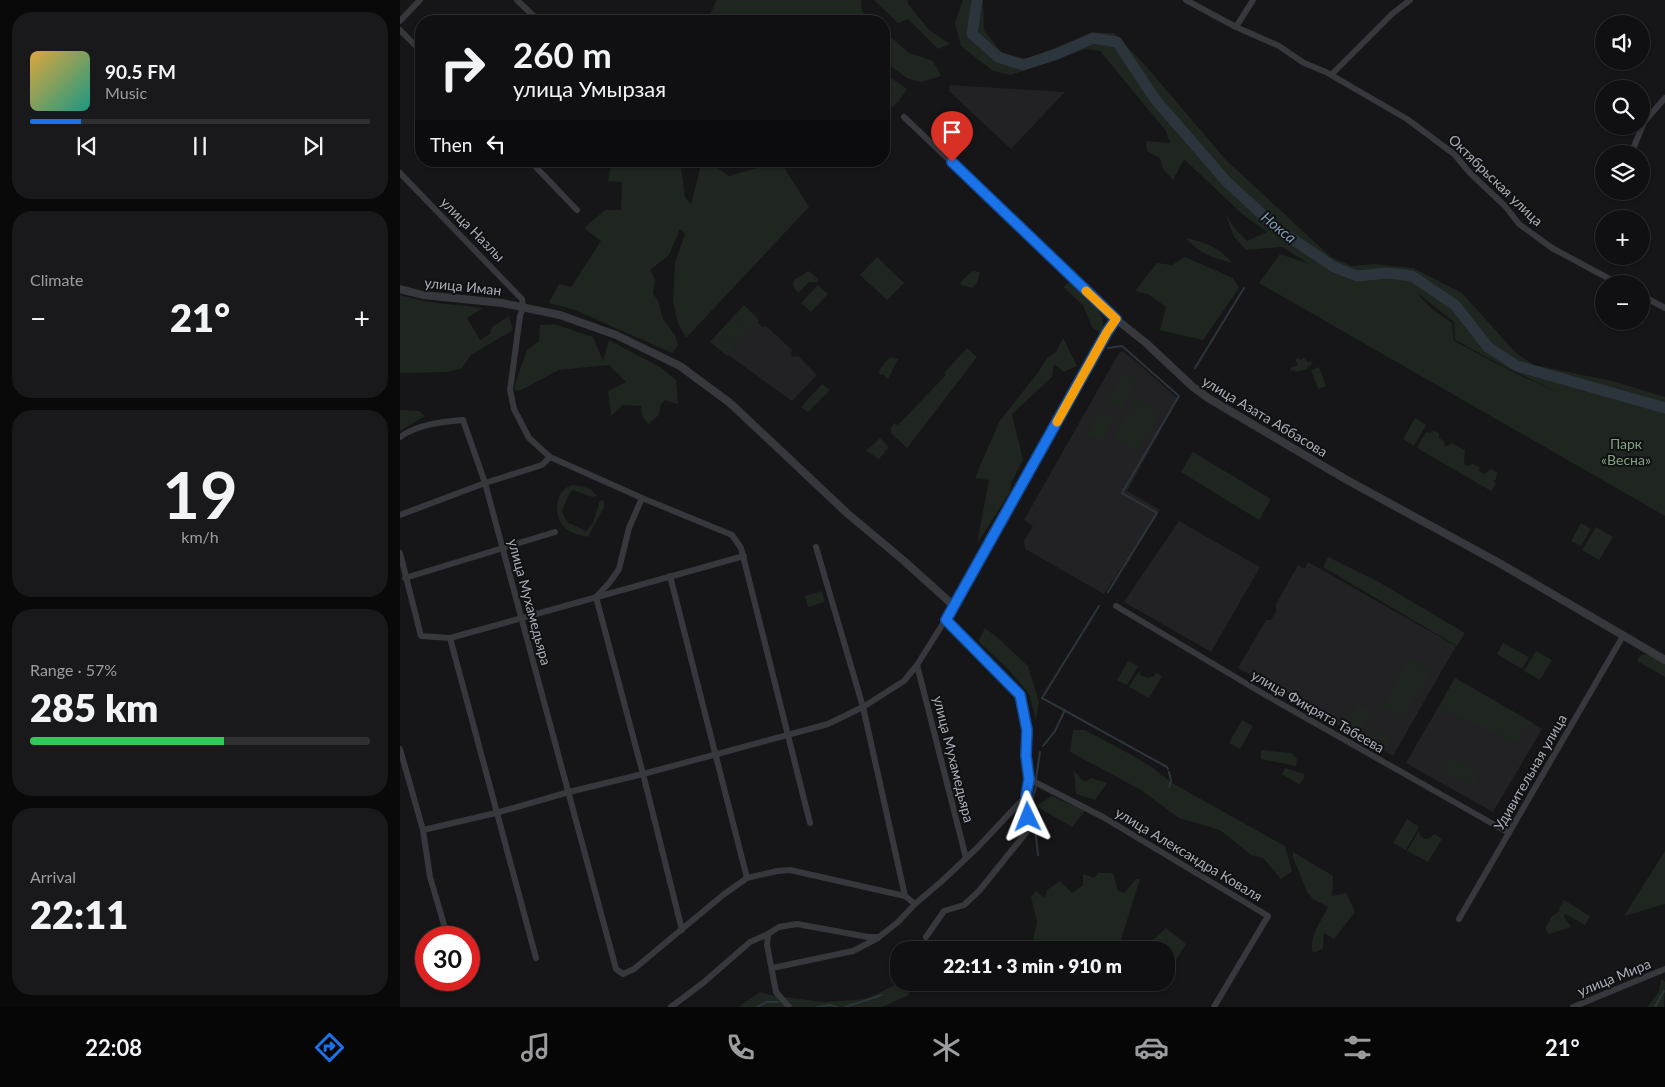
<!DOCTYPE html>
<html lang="en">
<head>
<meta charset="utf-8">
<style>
  body { margin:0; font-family:Lato,sans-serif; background:#19191b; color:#f1f3f6; height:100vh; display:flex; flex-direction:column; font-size:19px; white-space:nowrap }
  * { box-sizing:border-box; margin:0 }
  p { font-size:16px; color:#9c9d9f }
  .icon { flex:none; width:28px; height:28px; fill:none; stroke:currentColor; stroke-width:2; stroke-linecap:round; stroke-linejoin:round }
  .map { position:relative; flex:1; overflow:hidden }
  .details { display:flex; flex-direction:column; gap:12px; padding:12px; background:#09090a; width:400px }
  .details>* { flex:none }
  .guide { position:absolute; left:15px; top:15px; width:475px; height:152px; border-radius:20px; box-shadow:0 1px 4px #0004,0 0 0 1px #303032; background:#101012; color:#f1f3f6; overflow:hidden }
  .buttons { position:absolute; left:1195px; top:15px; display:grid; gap:10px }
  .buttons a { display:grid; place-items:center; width:55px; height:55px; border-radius:50%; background:#101012; box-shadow:0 1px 4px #0004,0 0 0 1px #303032; font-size:25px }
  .speed { position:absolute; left:15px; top:926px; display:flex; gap:10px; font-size:25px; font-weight:700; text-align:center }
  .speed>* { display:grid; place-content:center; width:65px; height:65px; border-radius:50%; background:#101012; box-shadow:0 1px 4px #0004,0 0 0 1px #303032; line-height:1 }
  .speed .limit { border:8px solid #d22; background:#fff; color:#111 }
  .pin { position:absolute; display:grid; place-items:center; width:42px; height:42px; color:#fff; margin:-51px -21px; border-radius:50% 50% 50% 0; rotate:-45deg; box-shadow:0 0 5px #0007 }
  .pin .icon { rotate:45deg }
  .me { position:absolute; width:55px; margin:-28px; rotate:358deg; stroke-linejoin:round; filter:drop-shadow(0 0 4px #0008) }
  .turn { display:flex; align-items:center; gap:18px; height:105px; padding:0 15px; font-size:22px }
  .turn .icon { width:65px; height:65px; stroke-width:2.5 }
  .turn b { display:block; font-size:35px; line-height:42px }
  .then { display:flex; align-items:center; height:48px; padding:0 15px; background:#0003; gap:10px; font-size:19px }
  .big { font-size:38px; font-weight:800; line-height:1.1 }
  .details .widget { flex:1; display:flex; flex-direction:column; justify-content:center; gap:8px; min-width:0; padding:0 18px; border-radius:20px; background:#19191b }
  .details .dial { align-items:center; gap:0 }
  .dial b { font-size:65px; line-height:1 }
  .song { display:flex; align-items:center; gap:15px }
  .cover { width:60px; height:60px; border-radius:8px; background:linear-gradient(135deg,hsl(40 70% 55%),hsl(170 70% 35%)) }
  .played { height:5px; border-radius:2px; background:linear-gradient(90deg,#1a73e8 15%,#303032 15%) }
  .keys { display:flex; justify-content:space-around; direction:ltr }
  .heat { display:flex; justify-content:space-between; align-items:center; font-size:28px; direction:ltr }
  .charge { height:8px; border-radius:4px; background:linear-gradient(90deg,#34c759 57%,#303032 0) }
  .trip { position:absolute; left:490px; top:941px; width:285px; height:50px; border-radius:20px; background:#101012; box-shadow:0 1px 4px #0004,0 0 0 1px #303032; font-weight:800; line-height:50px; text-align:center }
  .tabs { display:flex; height:80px; justify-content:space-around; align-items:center; background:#060607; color:#9c9d9f }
  .tabs .icon { width:35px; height:35px }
  .tabs .current { color:#1a73e8 }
  .tabs b { font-size:22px; color:#f1f3f6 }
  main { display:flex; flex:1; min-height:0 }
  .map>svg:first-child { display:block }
  .built { fill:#222225 }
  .green { fill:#1e261f; fill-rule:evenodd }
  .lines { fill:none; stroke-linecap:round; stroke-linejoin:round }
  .stream { stroke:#2c353c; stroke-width:2 }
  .river { stroke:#2c353c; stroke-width:11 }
  .minor { stroke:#37383d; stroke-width:6 }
  .tertiary { stroke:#37383d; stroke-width:8 }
  .route-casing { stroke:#114b97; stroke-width:12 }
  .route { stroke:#1a73e8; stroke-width:9 }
  .slow { stroke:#f59e0b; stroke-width:9 }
  .labels { text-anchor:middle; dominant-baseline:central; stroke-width:4; stroke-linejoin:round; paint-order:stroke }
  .street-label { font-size:14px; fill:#a8adb8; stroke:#111113 }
  .park-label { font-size:14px; fill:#7fa381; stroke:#111113 }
  .water-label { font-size:15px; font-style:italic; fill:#7f9bb3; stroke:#111113 }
</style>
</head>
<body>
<main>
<section class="details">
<div class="widget">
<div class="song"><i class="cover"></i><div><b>90.5 FM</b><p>Music</p></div></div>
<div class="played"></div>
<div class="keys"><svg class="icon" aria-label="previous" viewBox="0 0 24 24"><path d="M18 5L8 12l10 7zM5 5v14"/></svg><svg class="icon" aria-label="pause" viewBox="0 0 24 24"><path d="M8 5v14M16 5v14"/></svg><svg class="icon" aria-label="next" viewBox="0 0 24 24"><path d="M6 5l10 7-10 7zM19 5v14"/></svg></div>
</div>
<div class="widget"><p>Climate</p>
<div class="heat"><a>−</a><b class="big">21°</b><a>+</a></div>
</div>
<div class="widget dial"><b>19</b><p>km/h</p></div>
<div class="widget"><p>Range · 57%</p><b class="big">285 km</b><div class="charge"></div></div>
<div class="widget"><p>Arrival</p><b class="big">22:11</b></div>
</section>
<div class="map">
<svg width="1265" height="1007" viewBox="0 0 1265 1007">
  <rect width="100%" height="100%" fill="#161618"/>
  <!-- built -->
  <g class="built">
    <path d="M550 85 665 92 611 149 549 91Z"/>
    <path d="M344 305 358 318V323L362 327 366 326 392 350 391 355 393 357 398 356 417 375 392 401 310 342Z"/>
    <path d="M722 351 738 363 778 399 727 491 760 510 704 594 625 549 624 541 633 526 624 520 719 353Z"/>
    <path d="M779 521 860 567 811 652 724 602Z"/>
    <path d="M908 562 1056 646 993 756 838 668 866 620H871L877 610 875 606 898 565 904 569Z"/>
    <path d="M1055 678 1142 729 1093 812 1006 763Z"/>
  </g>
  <!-- green -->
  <g class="green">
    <path d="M317 0H461L462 11 473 21H307Z"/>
    <path d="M474 0H507L508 4 529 30 550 44 538 49 508 19 498 23Z"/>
    <path d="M563 0H583L584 30 602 53 627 59 691 33H714L745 65 826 160 931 257 952 266 972 264 1013 268 1062 293 1116 353 1134 365 1212 381 1265 397V516L859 283 880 254 909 264 882 247 846 250 834 237 825 213 835 229 847 241 867 232 841 213 784 159 773 180 763 169 760 158 747 151 746 141 770 143 766 131 700 51 686 49 611 75 593 71 561 46 555 23ZM1015 291 1054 322 1055 340 1107 368 1162 394 1117 374 1054 341 1052 323 1032 309Z"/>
    <path d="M484 31 509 53 533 61 541 76 521 82 507 78 484 61Z"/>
    <path d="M484 73 507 89 499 101 484 114Z"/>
    <path d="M212 161H280L285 197 291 205 302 161H308L329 176 380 161 409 207 286 338 278 323 273 302 275 263 285 234 280 229 269 255 250 270 255 280 253 293 258 301 263 319 275 335 278 345 272 353 175 310 149 303 159 284 171 287 201 241 184 228 205 210H221L222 182 208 181Z"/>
    <path d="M786 238C806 243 818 246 832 263 813 258 799 253 786 238Z"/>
    <path d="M477 257 504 283 487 300 460 275Z"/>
    <path d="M785 257 833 278 839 288 803 340 760 330 766 307 748 294 735 291 757 263 772 265Z"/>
    <path d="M409 271 418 279V282H409L398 293 393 286 394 280Z"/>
    <path d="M572 271 580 272 577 283 572 288 562 285 560 283Z"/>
    <path d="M669 282C683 295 710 312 702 334L692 327 683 305 663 287Z"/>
    <path d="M418 285 428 294 411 312 401 303Z"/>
    <path d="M0 295C27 304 56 304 83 308L67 318 80 340 90 334 91 328 109 316 113 330 71 355 62 368 47 372 0 373Z"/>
    <path d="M344 305 359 321 349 333 333 317Z"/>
    <path d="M331 319 348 334 336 346 323 334 322 335 335 347 327 356 310 342Z"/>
    <path d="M154 324 193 337 203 361 209 340 260 367 276 380 278 404 265 400 261 404 259 415 248 424 242 416 241 406 223 405 211 416 208 391 226 382 209 365 159 370 121 390 115 391V384L127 350 139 341 140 325Z"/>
    <path d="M663 338 677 366 664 372 654 364 652 377 612 414 623 460 611 483 610 492 577 544 589 480 575 478 599 422 639 371 647 358 656 352Z"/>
    <path d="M567 348 577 357 507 448 491 433V428L495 423 498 425 546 375 544 373Z"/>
    <path d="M490 357 498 359 488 379 483 374 480 375 479 370Z"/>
    <path d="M899 358 900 360 904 358 908 362 911 361 912 365 907 367V369L895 372 894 370 891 371 890 368 898 365 895 359Z"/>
    <path d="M919 367 926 386 918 389 911 370Z"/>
    <path d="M723 373 735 378 736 383 722 407 718 408 708 403 707 400Z"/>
    <path d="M422 384 430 390 408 412 401 407Z"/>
    <path d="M736 399 760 413 738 452 714 438Z"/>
    <path d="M0 410 19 411 25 416 0 431Z"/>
    <path d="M701 410 714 418 700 442 687 434Z"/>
    <path d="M1015 418 1026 425 1014 446 1003 439Z"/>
    <path d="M1034 431 1039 433V438L1044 441 1045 447 1052 443 1065 450 1064 464 1068 466 1073 464 1080 467 1079 471 1084 474 1091 469 1097 472 1096 479 1093 481 1096 483 1091 491 1017 448 1026 432 1029 433Z"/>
    <path d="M480 438 489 447 479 459 466 451Z"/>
    <path d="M793 452 871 499 859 520 781 472Z"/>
    <path d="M172 485C182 486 191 487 197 496L192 497 173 490 168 496 162 512 167 522 186 531 193 523 200 500 204 501V507L188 537C180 535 172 534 165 528 153 517 154 490 172 485Z"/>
    <path d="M1181 523 1191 529 1181 546 1171 541Z"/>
    <path d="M1196 527 1213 537 1199 560 1182 550Z"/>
    <path d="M928 557 977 581 1065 633 1057 646 923 567Z"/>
    <path d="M422 591 425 602 408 607 405 596Z"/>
    <path d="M585 628 598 638 628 666 639 702 636 720 629 694 608 669 578 641Z"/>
    <path d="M1103 643 1129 657 1122 669 1097 654Z"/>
    <path d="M1136 651 1152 660 1140 680 1124 671Z"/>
    <path d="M1244 654 1251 655 1265 664V677L1237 661 1240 656Z"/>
    <path d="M1009 659 1031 671 1004 717 983 705Z"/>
    <path d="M728 661 738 666 727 685 717 680Z"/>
    <path d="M739 671 740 675 748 678 754 676 756 673 762 676 749 698 729 687Z"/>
    <path d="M1055 678 1135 724 1120 731 1118 735 1120 737 1117 743 1038 708Z"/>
    <path d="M958 703 972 711 959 733 945 726Z"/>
    <path d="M842 720 853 726 840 749 829 743Z"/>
    <path d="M973 728 991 739 985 749 967 738Z"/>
    <path d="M673 730H685L728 753 752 767 772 783 885 846 892 871 881 879 863 858 851 855 820 830 779 818 741 790 670 752Z"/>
    <path d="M861 750 891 753 897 759 896 766 861 759Z"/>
    <path d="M1049 757 1081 770 1074 785 1042 772Z"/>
    <path d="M885 768 904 774 905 776 900 785 882 774Z"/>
    <path d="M674 771 684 782 692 778 707 783 695 800 676 794Z"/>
    <path d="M652 796 685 811 672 827 636 806Z"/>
    <path d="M1007 819 1019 827 1006 850 993 843Z"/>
    <path d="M1019 831 1020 836 1025 839 1030 838 1034 834 1042 839 1028 862 1007 851Z"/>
    <path d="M1265 851V904L1224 916Z"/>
    <path d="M893 852 933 876 932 896 946 893 955 912 934 939 924 933 923 949 913 953C908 938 922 920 928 907L913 899 907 892 893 857Z"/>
    <path d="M698 873H713L718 891 724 893 736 879H740L718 949 643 950 644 948 633 939 637 922 631 897 636 891 645 898 647 890 660 881 672 893 683 885V874L694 878Z"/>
    <path d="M1164 900 1190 916 1185 925 1165 914 1164 916 1171 927 1149 934 1145 929 1152 916 1160 911 1159 908Z"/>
    <path d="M766 928 786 944 770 969 766 967V950H748L752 941Z"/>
    <path d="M1261 979 1265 982 1264 1007H1247L1259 992Z"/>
    <path d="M507 982 509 995 482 1007H338L360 992 375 996 425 1002 466 999 499 983Z"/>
  </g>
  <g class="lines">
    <!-- stream -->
    <g class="stream">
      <path d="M708 348 722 346 779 396 722 493 757 513 708 592"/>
      <path d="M795 368 844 288"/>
      <path d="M699 606 642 698 767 767 768 769"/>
      <path d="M643 746 655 731 665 710"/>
      <path d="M636 779 640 752"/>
      <path d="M636 787 632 800 638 855"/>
      <path d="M769 787 771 781 769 772"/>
      <path d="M357 1007 367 1002H378"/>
      <path d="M417 1007 430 1005 437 1007"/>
      <path d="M445 1007 482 995"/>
      <path d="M1255 1007 1264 991"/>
    </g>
    <!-- river -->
    <path class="river" d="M577 0 572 34 598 57 623 65 657 54 693 38 717 42 755 99 826 181 879 230 934 267 957 276 988 273 1012 276 1055 305 1088 347 1117 366 1265 408"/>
    <!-- minor -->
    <g class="minor">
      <path d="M117 0 139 21"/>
      <path d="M786 0 836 27 879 46 904 63 926 72 1007 119 1054 154 1070 173 1105 206 1119 224 1152 248 1219 284"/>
      <path d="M0 21 20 0"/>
      <path d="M836 27 853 0"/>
      <path d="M0 30 21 51"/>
      <path d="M931 75 992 14 1010 0"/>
      <path d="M504 117 716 319"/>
      <path d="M1231 154 1244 122 1265 98"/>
      <path d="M130 161 177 210"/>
      <path d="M0 173 117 294 122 299 123 307 120 316 110 390 114 409 129 438 150 457 242 498 332 535 341 548 410 823"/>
      <path d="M1241 295 1265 308"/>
      <path d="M0 437C19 424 40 422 63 420L85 483 216 969 223 974 234 969 323 895 347 878"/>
      <path d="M242 498 229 528 219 569 210 582 196 597 243 774 282 930"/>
      <path d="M0 515 85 483 142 465 150 457"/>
      <path d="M416 547 463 707 505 896"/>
      <path d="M0 553 21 636 50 638 344 556"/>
      <path d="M270 576 347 878 377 871 390 870 505 896 515 904"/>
      <path d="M5 578 155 532"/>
      <path d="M716 606 862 693 1109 833"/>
      <path d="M50 638 136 958"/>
      <path d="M517 665 566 858"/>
      <path d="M0 749 23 830 30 877 48 938"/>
      <path d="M629 779 703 817 868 916 814 1007"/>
      <path d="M23 830 96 813 169 792 243 774 428 724 463 707 504 681 517 665 554 606"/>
      <path d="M1059 919 1223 636"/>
      <path d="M368 934 367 945 376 992 389 1007"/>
      <path d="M526 937 544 911 564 905 579 891 629 829 626 796 629 779 626 756 627 730 620 695 546 620"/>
      <path d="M372 968 453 951 478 938"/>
      <path d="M271 1007 303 983 350 942 368 934 379 927 397 924 468 937H479L498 922 515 904 542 881 578 847 626 796"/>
      <path d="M1173 1007 1265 969"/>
    </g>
    <!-- tertiary -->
    <path class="tertiary" d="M0 289 23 295 102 303 160 315 216 335 280 366 330 403 448 514 503 560 554 606 707 332 716 319 746 343 793 387 808 398 947 480 1101 564 1265 660"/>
  </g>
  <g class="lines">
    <!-- route casing -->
    <g class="route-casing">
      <path id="route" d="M552 162 716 319 707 332 546 620 620 695 627 730 626 756 629 779 626 796 628 817"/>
    </g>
    <!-- route -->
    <use href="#route" class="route"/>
    <!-- slow -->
    <path class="slow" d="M657 422 707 332 716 319 686 291"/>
  </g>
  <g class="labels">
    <!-- street labels -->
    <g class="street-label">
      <text transform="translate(1096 180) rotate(44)">Октябрьская улица</text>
      <text transform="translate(73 229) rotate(45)">улица Назлы</text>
      <text transform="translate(63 286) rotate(6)">улица Иман</text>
      <text transform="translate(865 416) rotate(31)">улица Азата Аббасова</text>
      <text transform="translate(130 602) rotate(75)">улица Мухамедьяра</text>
      <text transform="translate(918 711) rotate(30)">улица Фикрята Табеева</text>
      <text transform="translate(554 759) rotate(76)">улица Мухамедьяра</text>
      <text transform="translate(1130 772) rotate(-60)">Удивительная улица</text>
      <text transform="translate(789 854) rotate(31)">улица Александра Коваля</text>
      <text transform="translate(1214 977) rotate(-22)">улица Мира</text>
    </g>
    <!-- park labels -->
    <g class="park-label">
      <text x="1226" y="443">Парк<tspan x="1226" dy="16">«Весна»</tspan></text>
    </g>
    <!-- water labels -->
    <g class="water-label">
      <text transform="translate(879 227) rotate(39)">Нокса</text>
    </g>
  </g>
</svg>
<div class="buttons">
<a><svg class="icon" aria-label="sound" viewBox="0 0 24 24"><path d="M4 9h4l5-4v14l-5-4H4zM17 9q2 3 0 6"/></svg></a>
<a><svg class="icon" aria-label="search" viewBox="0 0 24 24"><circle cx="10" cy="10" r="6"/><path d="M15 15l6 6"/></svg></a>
<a><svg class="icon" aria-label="layers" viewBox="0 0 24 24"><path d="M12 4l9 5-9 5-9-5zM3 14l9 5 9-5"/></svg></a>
<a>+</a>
<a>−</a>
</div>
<div class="speed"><div class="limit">30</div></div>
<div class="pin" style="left:552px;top:162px;background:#d93025"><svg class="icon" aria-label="arrive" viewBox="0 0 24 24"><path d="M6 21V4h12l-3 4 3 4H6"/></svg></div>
<svg class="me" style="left:628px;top:817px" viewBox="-20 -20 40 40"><path d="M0-17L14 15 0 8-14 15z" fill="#1a73e8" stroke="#fff" stroke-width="4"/></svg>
<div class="trip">22:11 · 3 min · 910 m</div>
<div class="guide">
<div class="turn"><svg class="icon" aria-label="right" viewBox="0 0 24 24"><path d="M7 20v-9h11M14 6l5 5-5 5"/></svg><div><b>260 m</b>улица Умырзая</div></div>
<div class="then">Then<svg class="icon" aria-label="left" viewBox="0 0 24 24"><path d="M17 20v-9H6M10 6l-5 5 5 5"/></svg></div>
</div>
</div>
</main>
<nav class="tabs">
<b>22:08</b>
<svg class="icon current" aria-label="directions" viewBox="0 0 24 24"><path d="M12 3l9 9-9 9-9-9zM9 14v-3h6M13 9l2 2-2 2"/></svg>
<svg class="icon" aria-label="music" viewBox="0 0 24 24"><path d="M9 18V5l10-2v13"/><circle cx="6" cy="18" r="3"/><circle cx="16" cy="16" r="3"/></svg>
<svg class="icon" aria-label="phone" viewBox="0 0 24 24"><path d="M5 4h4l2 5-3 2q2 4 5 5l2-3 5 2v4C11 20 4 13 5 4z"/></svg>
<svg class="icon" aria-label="climate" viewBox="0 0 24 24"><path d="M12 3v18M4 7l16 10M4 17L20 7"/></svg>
<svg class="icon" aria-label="car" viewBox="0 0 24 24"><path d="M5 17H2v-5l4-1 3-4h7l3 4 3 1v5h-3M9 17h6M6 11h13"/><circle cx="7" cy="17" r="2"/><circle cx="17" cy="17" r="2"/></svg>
<svg class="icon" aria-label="filters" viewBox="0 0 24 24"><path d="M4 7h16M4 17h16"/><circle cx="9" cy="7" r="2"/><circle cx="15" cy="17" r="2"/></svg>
<b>21°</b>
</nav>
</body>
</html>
